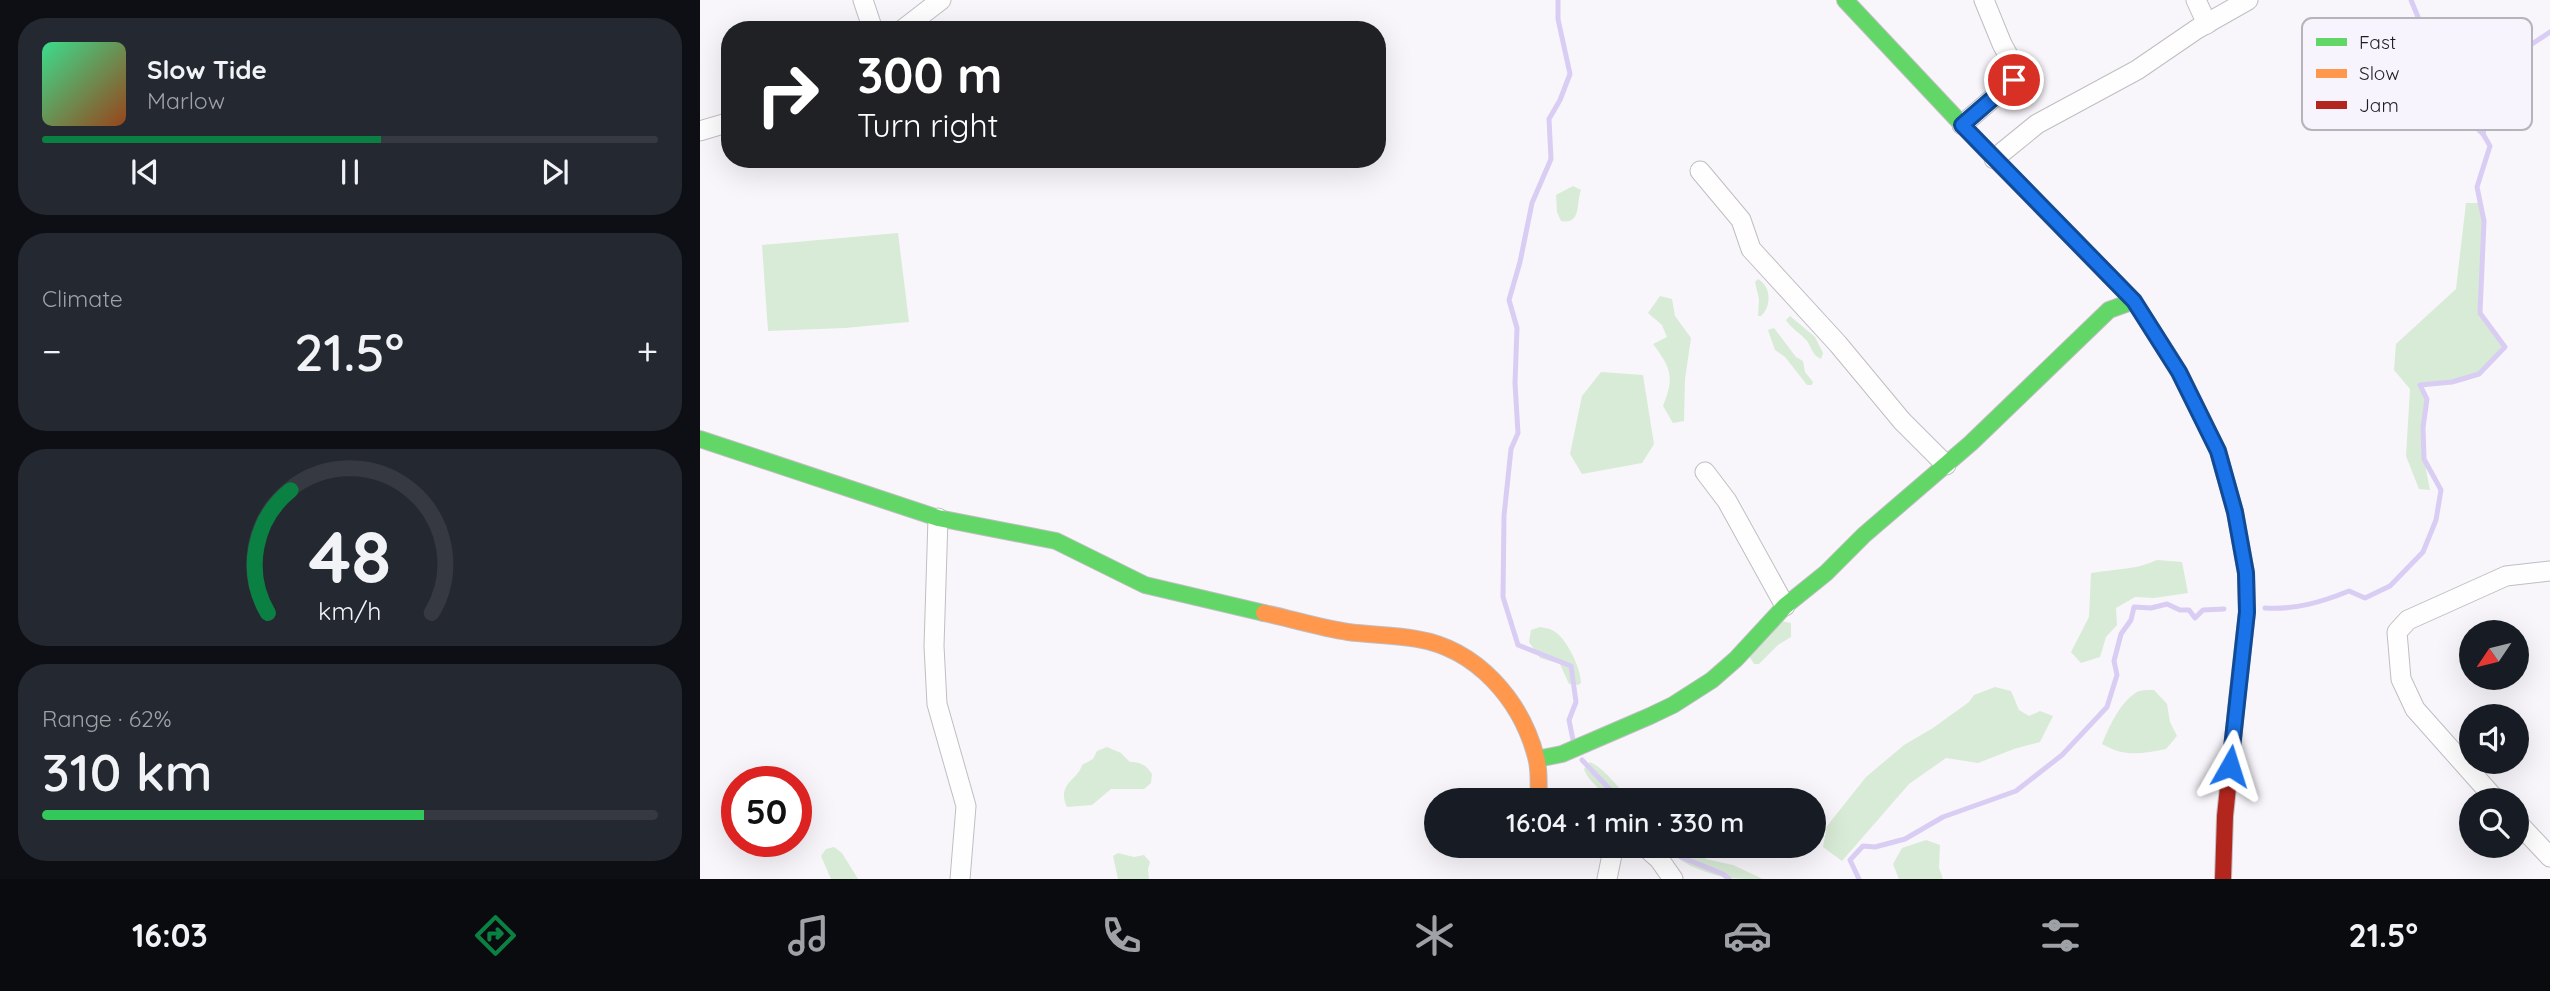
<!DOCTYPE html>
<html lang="en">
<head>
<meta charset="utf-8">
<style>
  body { margin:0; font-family:Quicksand,sans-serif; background:#242831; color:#f1f3f6; height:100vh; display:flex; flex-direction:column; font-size:26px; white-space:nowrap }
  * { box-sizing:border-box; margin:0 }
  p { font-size:23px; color:#9ea1a6 }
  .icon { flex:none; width:38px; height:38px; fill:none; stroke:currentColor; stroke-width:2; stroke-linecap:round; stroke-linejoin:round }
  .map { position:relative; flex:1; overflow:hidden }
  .drawer { display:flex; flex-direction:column; gap:18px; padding:18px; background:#0d0f14; width:700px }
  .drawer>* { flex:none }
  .banner { position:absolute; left:21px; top:21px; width:665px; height:147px; border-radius:28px; box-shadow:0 7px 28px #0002; background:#202124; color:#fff; overflow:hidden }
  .needle { width:46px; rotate:235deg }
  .fabs { position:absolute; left:1759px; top:620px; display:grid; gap:14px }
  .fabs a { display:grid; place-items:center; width:70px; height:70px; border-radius:50%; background:#171b24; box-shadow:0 7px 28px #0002; font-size:35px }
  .speed { position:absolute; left:21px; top:766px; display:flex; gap:14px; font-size:35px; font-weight:700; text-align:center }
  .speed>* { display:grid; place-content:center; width:91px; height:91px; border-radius:50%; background:#171b24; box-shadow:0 7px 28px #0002; line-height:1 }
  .speed .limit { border:10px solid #d22; background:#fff; color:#111 }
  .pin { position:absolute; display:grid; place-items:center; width:60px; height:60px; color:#fff; margin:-30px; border:4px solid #fff; border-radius:50%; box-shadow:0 2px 7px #0007 }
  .me { position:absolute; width:77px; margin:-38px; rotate:6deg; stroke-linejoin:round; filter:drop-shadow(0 0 5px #0008) }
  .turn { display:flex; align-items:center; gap:24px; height:147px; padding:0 21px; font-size:32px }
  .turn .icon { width:91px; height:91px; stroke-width:2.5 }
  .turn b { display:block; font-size:49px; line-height:60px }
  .big { font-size:52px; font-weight:600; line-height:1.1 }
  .drawer .card { flex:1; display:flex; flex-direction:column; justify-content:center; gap:10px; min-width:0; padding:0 24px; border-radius:28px; background:#242831 }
  .drawer .dial { align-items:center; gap:0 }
  .dial svg { height:182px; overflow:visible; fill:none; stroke:#363941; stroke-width:7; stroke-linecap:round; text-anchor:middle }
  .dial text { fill:#f1f3f6; stroke:none }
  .song { display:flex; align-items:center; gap:21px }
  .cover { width:84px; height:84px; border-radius:10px; background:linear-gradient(135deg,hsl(150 70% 55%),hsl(20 70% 35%)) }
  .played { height:7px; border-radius:4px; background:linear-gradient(90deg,#0b8043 55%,#363941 55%) }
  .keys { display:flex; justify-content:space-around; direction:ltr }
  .heat { display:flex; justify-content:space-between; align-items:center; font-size:38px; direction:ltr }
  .charge { height:10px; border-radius:5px; background:linear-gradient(90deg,#34c759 62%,#363941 0) }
  .trip { position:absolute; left:724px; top:788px; width:402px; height:70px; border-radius:35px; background:#171b24; box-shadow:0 7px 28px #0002; font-weight:600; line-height:70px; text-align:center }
  .tabs { display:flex; height:112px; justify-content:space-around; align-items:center; background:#090b0e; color:#9ea1a6 }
  .tabs .icon { width:49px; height:49px }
  .tabs .on { color:#0b8043 }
  .tabs b { font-size:32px; color:#f1f3f6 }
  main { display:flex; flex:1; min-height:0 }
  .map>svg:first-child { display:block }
  .green { fill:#d8ebd6 }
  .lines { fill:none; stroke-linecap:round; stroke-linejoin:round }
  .stream { stroke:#d9cdf3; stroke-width:5 }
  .street-casing { stroke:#bfbec2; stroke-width:21 }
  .fast-casing { stroke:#bfbec2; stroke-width:18 }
  .slow-casing { stroke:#bfbec2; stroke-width:18 }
  .jam-casing { stroke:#bfbec2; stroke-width:18 }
  .street { stroke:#fefefe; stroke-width:19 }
  .fast { stroke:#63d668; stroke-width:16 }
  .slow { stroke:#ff974d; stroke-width:16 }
  .jam { stroke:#b3261e; stroke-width:16 }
  .route-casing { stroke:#114b97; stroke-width:18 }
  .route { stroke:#1a73e8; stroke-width:12 }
  .key { fill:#f7f4fd; stroke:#b6b4bb; stroke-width:2 }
  .key-label { font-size:19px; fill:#1f1e21 }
</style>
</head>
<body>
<main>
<section class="drawer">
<div class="card">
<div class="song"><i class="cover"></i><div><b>Slow Tide</b><p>Marlow</p></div></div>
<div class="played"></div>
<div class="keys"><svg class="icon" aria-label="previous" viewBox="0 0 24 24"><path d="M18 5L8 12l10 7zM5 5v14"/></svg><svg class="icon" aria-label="pause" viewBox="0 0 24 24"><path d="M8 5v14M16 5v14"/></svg><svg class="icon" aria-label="next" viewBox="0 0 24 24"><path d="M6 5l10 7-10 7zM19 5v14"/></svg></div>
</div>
<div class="card"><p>Climate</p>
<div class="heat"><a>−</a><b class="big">21.5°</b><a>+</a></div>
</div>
<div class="card dial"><svg viewBox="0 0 100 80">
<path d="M14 69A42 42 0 1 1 86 69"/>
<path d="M14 69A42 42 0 0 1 24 15" stroke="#0b8043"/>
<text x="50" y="56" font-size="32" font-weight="700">48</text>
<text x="50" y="72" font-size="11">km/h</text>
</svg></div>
<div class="card"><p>Range · 62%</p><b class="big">310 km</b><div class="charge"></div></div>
</section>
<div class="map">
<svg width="1850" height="879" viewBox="0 0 1850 879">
  <rect width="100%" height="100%" fill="#f8f6fb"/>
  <!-- green -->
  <g class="green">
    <path d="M873 186 881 190C876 202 882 225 861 221L857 212 856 195Z"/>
    <path d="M1766 203H1780L1784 221 1780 313 1805 347 1779 374 1752 382 1720 385C1730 406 1724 407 1723 428 1722 449 1726 470 1730 490L1719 489 1706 456 1710 389 1694 370 1696 344 1756 289Z"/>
    <path d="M198 233 209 322 145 328 68 331 62 245Z"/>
    <path d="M1058 279C1071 286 1072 306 1061 316H1058L1059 299 1055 282Z"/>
    <path d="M960 296 972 299 975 316 991 338 985 379 984 421 973 423 963 406C975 377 971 368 953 344L967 337 962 325 948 313Z"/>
    <path d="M1090 316 1115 337 1123 353 1121 359C1112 355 1112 348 1107 341 1100 333 1092 329 1086 320Z"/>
    <path d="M1074 328 1096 357 1103 361 1105 372 1113 382 1112 385H1107L1085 357 1075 350 1068 330Z"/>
    <path d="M901 372 943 375 954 444 942 463 882 474 870 454 882 396Z"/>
    <path d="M1457 560 1482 562 1488 593 1454 598 1435 597 1416 608 1417 625 1406 637 1400 657 1381 663 1371 652 1389 617 1391 573C1414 569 1436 570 1457 560Z"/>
    <path d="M1081 621 1091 623V637L1078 645 1059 664H1054L1048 654Z"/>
    <path d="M840 627C844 628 848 628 852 630 866 636 881 669 881 683L878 685 869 684 860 664 840 658 829 642 831 630Z"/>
    <path d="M1295 687 1311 691 1319 710 1329 716 1340 711 1353 716 1340 742 1314 749 1278 763 1246 758 1209 784 1142 861 1123 847 1127 826 1166 777 1204 745 1233 728 1269 702 1274 695Z"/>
    <path d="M1454 690 1467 704 1470 722 1477 736 1466 749C1441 754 1424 757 1402 744 1409 727 1420 702 1437 692 1441 690 1448 690 1454 690Z"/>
    <path d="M407 747 421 753 430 762C441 762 446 765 452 774L451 783 444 789H411L392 805 367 807C356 784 378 780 382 765L393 759 397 751Z"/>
    <path d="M890 762C906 769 917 788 931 800 927 800 923 800 919 800 907 798 887 780 884 769Z"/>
    <path d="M1226 840 1240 845 1239 868 1243 879H1199L1193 864 1202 848Z"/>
    <path d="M965 845H987L1006 859 1033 865 1063 879C1029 879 1022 879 991 866 980 860 973 856 965 845Z"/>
    <path d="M134 847 142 853 158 879H131L121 856 126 849Z"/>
    <path d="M418 853 434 857 444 855 450 862 448 869 449 879H418L413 856Z"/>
  </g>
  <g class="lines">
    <!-- stream -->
    <g class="stream">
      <path d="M858 0V19L870 74 860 100 849 119 851 159 832 203 820 262 809 300 817 328 815 383 818 433 811 449 804 516 803 597 818 645 871 666 876 702 869 720 873 740"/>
      <path d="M1711 0 1751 97 1763 111 1767 119 1783 134"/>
      <path d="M1565 608C1595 610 1622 602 1649 591L1665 598 1690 586 1723 552 1736 520 1741 490 1724 459 1723 428 1727 399 1720 385 1752 382 1779 374 1805 347 1780 313 1784 221 1777 187 1790 146 1783 134 1791 96 1829 46 1850 32"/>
      <path d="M882 760 920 800"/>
      <path d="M969 845 981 857 1023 874 1029 879"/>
      <path d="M1159 879 1150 860 1163 846 1175 847 1205 839 1243 817 1316 791 1362 755 1407 707 1417 675 1414 661 1421 634 1431 620 1434 607 1451 608 1467 604 1480 610H1489L1495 618 1503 610 1524 609"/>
    </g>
    <!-- street casing -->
    <g class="street-casing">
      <g id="street">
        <path d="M163 0 173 30"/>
        <path d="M1496 0 1507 24"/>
        <path d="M202 30 241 0"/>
        <path d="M1262 125 1314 80 1316 70 1302 44 1284 0"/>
        <path d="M0 131 30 122"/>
        <path d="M1294 159 1337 124 1437 70 1497 29 1548 0"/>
        <path d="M1000 171 1041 220 1051 249 1138 344 1202 421 1246 465"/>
        <path d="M1005 472 1027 501 1085 606"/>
        <path d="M238 518 234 646 237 704 266 806 260 879"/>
        <path d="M1796 800 1715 709 1701 679 1697 632 1708 620 1806 576 1850 571"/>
        <path d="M1816 821 1850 857"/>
        <path d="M943 845 959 859 973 879"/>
        <path d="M907 879 914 845"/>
      </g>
    </g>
    <!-- fast casing -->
    <g class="fast-casing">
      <g id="fast">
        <path d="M1145 0 1286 150 1434 301 1479 372 1518 451 1535 512 1546 573 1547 612 1537 701"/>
        <path d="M0 439 238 518 356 541 445 585 564 613"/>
        <path d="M837 759 862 754 950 716 973 705 1012 680 1036 659 1085 606 1126 573 1164 535 1271 443 1409 310 1434 301"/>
      </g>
    </g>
    <!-- slow casing -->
    <g class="slow-casing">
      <path id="slow" d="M564 613C592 619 620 628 648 632 671 635 695 635 717 639 777 649 821 700 836 757 840 770 838 786 839 800"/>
    </g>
    <!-- jam casing -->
    <g class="jam-casing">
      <path id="jam" d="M1523 879 1525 816 1537 701"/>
    </g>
    <!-- street -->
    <use href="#street" class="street"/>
    <!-- fast -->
    <use href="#fast" class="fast"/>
    <!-- slow -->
    <use href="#slow" class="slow"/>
    <!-- jam -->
    <use href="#jam" class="jam"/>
  </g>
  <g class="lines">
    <!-- route casing -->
    <g class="route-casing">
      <path id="route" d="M1314 80 1262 125 1434 301 1479 372 1518 451 1535 512 1546 573 1547 612 1530 766"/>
    </g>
    <!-- route -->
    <use href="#route" class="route"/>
  </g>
  <!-- legend -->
  <rect x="1602" y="18" width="230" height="112" rx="10" class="key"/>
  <rect x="1616" y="38" width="31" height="8" fill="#63d668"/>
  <rect x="1616" y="69" width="31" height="9" fill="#ff974d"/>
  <rect x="1616" y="101" width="31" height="8" fill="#b3261e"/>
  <g class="key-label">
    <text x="1659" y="49">Fast</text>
    <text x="1659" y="80">Slow</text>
    <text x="1659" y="112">Jam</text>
  </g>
</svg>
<div class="fabs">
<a><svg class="needle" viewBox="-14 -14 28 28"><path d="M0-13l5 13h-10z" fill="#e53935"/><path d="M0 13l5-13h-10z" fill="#9ea1a6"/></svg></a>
<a><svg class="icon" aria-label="sound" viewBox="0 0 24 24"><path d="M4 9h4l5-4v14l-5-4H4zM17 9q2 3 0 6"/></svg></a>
<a><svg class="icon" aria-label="search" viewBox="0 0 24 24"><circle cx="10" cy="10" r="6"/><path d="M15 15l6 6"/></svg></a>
</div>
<div class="speed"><div class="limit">50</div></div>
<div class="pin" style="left:1314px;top:80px;background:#d93025"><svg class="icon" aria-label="arrive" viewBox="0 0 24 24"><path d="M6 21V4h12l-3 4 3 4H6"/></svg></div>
<svg class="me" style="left:1530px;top:766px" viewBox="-20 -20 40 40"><path d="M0-17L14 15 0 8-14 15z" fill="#1a73e8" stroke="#fff" stroke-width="4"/></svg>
<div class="trip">16:04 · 1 min · 330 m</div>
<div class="banner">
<div class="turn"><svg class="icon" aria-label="right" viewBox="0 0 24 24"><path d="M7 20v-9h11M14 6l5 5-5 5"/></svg><div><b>300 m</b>Turn right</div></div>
</div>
</div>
</main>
<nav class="tabs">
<b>16:03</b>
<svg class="icon on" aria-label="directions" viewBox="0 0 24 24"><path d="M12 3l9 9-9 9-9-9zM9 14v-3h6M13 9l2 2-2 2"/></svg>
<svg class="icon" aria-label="music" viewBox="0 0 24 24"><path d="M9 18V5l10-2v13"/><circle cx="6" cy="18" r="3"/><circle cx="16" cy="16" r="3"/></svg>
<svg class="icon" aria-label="phone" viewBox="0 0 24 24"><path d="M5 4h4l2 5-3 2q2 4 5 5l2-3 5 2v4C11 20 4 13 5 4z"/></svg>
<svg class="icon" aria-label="climate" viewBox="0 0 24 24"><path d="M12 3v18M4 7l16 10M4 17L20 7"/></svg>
<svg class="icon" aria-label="car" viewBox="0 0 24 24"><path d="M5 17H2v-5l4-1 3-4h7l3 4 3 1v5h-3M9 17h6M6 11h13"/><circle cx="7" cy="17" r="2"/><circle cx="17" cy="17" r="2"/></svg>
<svg class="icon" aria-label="filters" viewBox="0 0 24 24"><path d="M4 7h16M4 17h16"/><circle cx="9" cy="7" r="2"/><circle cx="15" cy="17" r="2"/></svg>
<b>21.5°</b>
</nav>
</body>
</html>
